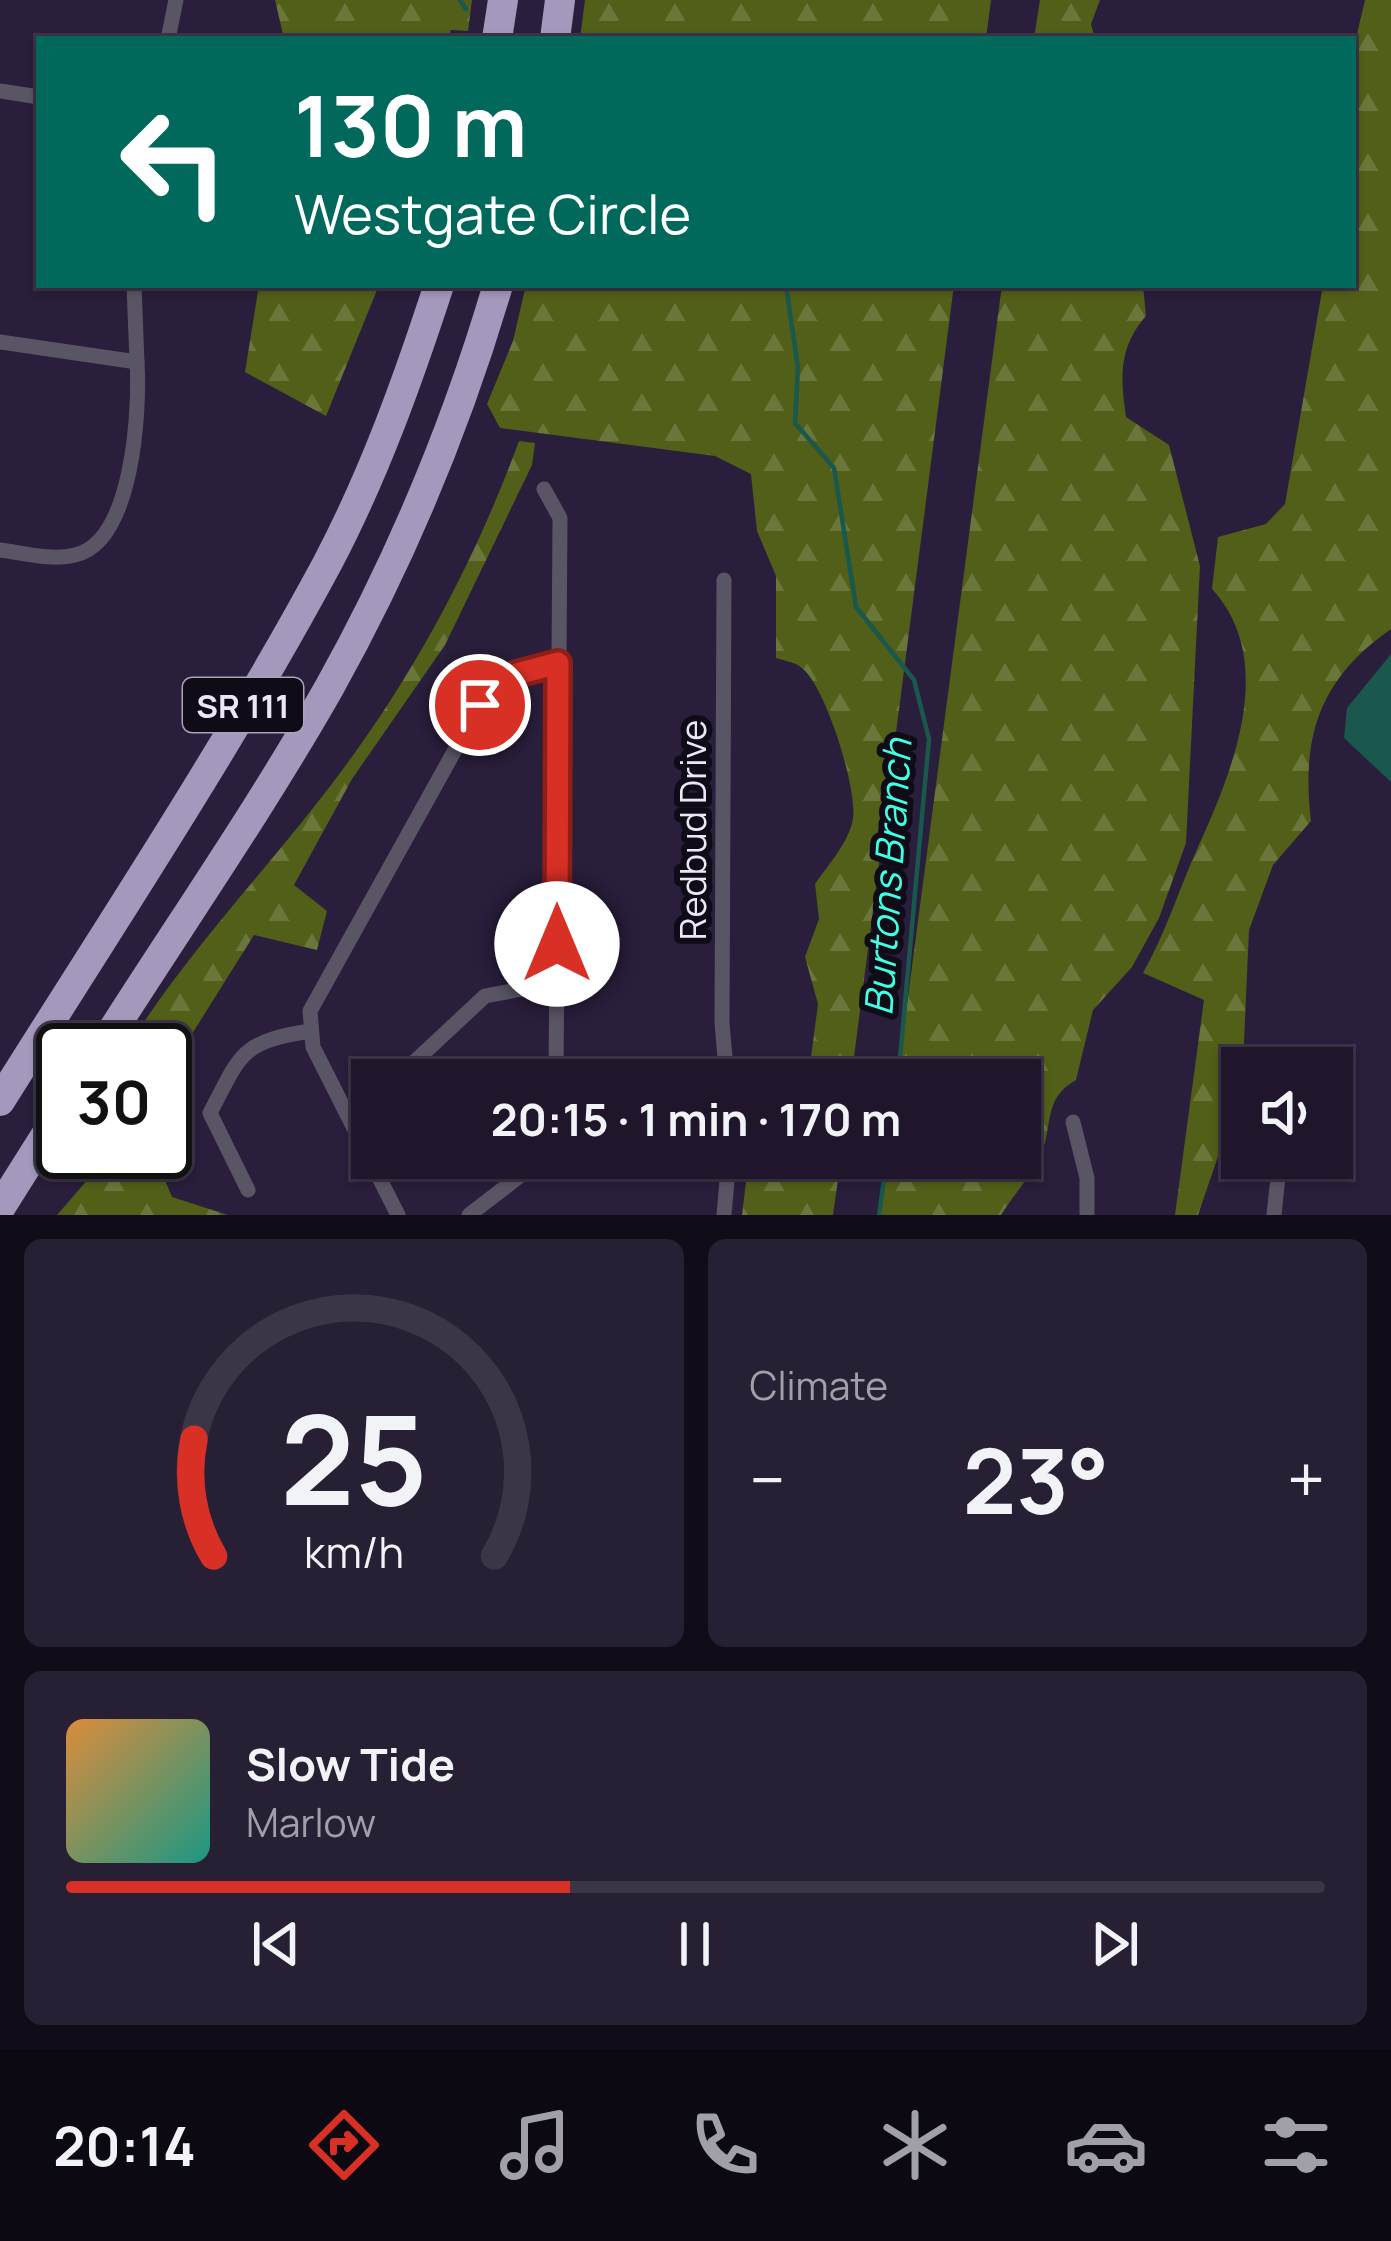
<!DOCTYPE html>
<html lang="en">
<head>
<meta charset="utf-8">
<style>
  body { margin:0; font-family:Manrope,sans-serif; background:#271f34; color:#f1f3f6; height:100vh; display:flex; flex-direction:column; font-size:45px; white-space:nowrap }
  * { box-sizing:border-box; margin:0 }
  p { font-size:39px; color:#a19fa9 }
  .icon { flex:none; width:66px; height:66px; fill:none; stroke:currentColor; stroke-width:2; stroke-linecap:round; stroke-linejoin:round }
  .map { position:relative; height:1215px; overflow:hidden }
  .side { display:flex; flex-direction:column; gap:24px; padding:24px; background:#110c18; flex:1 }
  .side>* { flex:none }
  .guide { position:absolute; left:36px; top:36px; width:1320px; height:252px; border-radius:0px; box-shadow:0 3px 9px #0004,0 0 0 3px #3c3548; background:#00695c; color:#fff; overflow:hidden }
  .tools { position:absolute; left:1221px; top:1047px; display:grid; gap:24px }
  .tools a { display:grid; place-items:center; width:132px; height:132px; border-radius:0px; background:#1f162c; box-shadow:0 3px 9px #0004,0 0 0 3px #3c3548; font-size:60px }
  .speed { position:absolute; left:36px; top:1023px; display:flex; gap:24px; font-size:60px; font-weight:700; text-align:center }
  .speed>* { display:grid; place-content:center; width:156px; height:156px; border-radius:50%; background:#1f162c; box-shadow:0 3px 9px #0004,0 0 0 3px #3c3548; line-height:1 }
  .speed .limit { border:6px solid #111; border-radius:18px; background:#fff; color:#111 }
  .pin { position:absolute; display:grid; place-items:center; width:102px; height:102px; color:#fff; margin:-51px; border:6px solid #fff; border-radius:50%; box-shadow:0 3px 12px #0007 }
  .me { position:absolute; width:132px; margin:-66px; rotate:0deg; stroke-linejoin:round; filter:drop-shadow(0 0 9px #0008) }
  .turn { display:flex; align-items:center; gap:42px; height:252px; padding:0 60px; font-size:54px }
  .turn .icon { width:156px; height:156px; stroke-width:2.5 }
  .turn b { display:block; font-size:84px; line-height:102px }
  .big { font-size:90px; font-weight:700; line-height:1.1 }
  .side .card { flex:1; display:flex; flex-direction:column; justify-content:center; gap:18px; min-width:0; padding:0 42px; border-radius:18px; background:#271f34 }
  .side .dial { align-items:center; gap:0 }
  .dial svg { height:312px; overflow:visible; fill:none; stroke:#3c3548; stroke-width:7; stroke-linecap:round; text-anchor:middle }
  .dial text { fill:#f1f3f6; stroke:none }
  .song { display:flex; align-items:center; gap:36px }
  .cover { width:144px; height:144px; border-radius:18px; background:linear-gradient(135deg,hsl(30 70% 55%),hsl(170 70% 35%)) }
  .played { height:12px; border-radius:6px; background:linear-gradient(90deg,#d93025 40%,#3c3548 40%) }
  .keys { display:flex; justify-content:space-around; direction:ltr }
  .heat { display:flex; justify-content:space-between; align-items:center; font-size:66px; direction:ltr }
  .side .tiles { flex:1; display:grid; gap:24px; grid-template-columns:1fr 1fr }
  .card:last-child { grid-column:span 2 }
  .trip { position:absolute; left:351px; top:1059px; width:690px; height:120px; border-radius:0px; background:#1f162c; box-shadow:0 3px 9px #0004,0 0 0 3px #3c3548; font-weight:700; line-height:120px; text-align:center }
  .dock { display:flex; height:192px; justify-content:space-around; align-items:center; background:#0c0912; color:#a19fa9 }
  .dock .icon { width:84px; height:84px }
  .dock .selected { color:#d93025 }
  .dock b { font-size:54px; color:#f1f3f6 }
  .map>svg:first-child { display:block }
  .forest { fill:url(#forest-firs) }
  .water { fill:#1a574d }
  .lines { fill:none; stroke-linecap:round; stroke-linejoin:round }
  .stream { stroke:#1a574d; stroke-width:4.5 }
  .street { stroke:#5a5564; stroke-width:15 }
  .highway { stroke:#a498bd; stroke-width:30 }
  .route-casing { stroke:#8d1f18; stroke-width:30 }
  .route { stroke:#d93025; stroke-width:21 }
  .labels { text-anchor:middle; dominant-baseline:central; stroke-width:12; stroke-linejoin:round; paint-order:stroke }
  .shield { fill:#0f0b17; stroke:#aaa4b5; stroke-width:3 }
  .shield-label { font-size:33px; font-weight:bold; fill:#ece6f9 }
  .street-label { font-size:36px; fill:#ece6f9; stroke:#0f0b17 }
  .water-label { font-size:39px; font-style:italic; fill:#41ffe2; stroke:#0f0b17 }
</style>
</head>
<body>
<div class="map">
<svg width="1391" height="1215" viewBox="0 0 1391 1215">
  <defs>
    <pattern id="forest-firs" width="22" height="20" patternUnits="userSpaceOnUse" patternTransform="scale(3)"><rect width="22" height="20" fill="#515f18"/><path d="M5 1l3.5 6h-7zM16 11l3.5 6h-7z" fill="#6a763a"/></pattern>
  </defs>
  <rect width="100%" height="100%" fill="#291e3b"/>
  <!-- forest -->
  <g class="forest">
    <path d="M275 0H472L468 31 451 30 448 39H284Z"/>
    <path d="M585 0H991L986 39H580Z"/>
    <path d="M1040 0H1100L1091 24 1095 39H1034Z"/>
    <path d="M1365 0H1391V629C1319 679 1301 737 1311 821L1273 865 1249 930 1242 1086 1198 1215H1175L1204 1000 1143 973C1166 932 1179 889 1198 847 1233 770 1278 661 1212 589L1218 537 1266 524 1285 504 1323 285H1353V51Z"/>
    <path d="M259 285H379L326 416 245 372Z"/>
    <path d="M526 285H954L851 1080H808L818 1004 805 957 819 919 815 884C828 865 850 841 853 818 857 788 826 687 802 668 795 662 785 661 776 658V576L757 531 751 474 715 456 500 428 487 404 513 341Z"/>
    <path d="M1002 285H1143L1146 316C1119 347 1120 377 1126 417L1169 445 1200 566 1186 843 1159 918 1132 967 1093 1010 1076 1080C1042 1099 1054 1126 1040 1157 1030 1177 1013 1196 1001 1215H879L887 1158H1020V1080H897Z"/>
    <path d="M519 441 535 443 532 465 445 645 352 779 294 885 327 911 317 950 254 935 165 1077V1050H126C188 949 273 864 343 769 418 668 476 558 519 441Z"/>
    <path d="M100 1152H153L172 1197 228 1215H57L90 1177Z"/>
    <path d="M749 1158H841L833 1215H742Z"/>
  </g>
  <!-- water -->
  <path class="water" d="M1391 654V782L1344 738 1347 708Z"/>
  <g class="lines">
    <!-- stream -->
    <g class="stream">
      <path d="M460 0 466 9"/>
      <path d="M786 285 798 368 795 423 834 468 856 607 914 680 929 739 898 1080"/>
      <path d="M879 1215 887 1158"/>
    </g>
    <!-- street -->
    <g class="street">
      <path d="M168 39 176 0"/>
      <path d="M0 91 39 97"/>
      <path d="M134 285 137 362"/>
      <path d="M0 342 137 362C140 411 133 542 75 555 52 561 23 553 0 550"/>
      <path d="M544 489 560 518 556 1080"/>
      <path d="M724 580 722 1023 727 1080"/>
      <path d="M395 1080 485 996 522 989 556 991"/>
      <path d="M353 1119 372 1101"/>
      <path d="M1073 1122 1087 1178V1215"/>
      <path d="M248 1190 210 1113C241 1054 240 1042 310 1031"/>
      <path d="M398 1215 313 1047 310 1011 480 705 517 675 558 663"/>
      <path d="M469 1215 543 1158"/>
      <path d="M724 1215 729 1158"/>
      <path d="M1274 1215 1280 1158"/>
    </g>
    <!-- highway -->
    <g class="highway">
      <path d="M497 39 503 0"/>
      <path d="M555 39 560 0"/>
      <path d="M100 1050C176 930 259 811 329 688 400 561 457 424 498 285"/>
      <path d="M0 1101C111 924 228 748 327 564 374 475 408 380 439 285"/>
      <path d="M0 1208 63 1108"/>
    </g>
  </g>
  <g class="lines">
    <!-- route casing -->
    <g class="route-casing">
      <path id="route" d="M480 705 517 674 558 663 557 944"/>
    </g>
    <!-- route -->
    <use href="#route" class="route"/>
  </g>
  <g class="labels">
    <!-- shield labels -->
    <rect class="shield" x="183" y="678" width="120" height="54" rx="9"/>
    <g class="shield-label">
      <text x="243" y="705">SR 111</text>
    </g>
    <!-- street labels -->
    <g class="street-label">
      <text transform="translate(692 830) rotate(-90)">Redbud Drive</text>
    </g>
    <!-- water labels -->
    <g class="water-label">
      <text transform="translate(887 877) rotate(-86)">Burtons Branch</text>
    </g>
  </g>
</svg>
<div class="tools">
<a><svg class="icon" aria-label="sound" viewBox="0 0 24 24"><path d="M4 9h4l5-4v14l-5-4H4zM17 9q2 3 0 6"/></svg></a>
</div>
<div class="speed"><div class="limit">30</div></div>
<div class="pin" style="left:480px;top:705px;background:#d93025"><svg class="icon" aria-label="arrive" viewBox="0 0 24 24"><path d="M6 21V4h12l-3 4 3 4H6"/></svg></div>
<svg class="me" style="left:557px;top:944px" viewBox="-20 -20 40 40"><circle r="19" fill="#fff"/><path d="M0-13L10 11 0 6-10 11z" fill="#d93025"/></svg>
<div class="trip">20:15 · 1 min · 170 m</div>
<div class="guide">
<div class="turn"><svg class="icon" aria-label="left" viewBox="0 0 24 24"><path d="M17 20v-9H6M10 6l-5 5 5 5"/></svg><div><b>130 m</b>Westgate Circle</div></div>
</div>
</div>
<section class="side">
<div class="tiles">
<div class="card dial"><svg viewBox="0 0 100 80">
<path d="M14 69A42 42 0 1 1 86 69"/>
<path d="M14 69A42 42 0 0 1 9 39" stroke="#d93025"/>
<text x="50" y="56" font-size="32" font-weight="700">25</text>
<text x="50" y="72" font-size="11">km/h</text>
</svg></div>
<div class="card"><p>Climate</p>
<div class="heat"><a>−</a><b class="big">23°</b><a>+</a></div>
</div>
<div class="card">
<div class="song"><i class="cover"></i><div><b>Slow Tide</b><p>Marlow</p></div></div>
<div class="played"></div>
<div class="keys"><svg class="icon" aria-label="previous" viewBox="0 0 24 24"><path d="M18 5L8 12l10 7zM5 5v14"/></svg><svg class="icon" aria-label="pause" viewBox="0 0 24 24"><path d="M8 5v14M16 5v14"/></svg><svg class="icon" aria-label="next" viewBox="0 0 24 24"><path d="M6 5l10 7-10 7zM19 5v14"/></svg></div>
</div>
</div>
</section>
<nav class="dock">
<b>20:14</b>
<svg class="icon selected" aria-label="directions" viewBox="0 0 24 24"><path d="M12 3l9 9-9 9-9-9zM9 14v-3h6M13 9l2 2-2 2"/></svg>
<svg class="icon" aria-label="music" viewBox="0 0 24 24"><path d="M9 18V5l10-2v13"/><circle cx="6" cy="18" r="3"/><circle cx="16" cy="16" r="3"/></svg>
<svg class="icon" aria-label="phone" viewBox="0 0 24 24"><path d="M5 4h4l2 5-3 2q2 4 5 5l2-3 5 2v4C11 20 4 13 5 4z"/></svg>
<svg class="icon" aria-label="climate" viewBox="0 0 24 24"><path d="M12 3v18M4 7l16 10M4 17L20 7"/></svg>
<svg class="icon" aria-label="car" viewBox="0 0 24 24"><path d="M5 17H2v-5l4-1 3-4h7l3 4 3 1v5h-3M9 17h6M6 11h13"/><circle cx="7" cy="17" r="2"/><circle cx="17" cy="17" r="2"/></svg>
<svg class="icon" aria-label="filters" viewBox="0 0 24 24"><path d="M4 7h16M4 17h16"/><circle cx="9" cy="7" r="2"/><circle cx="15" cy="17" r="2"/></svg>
</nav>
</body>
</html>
